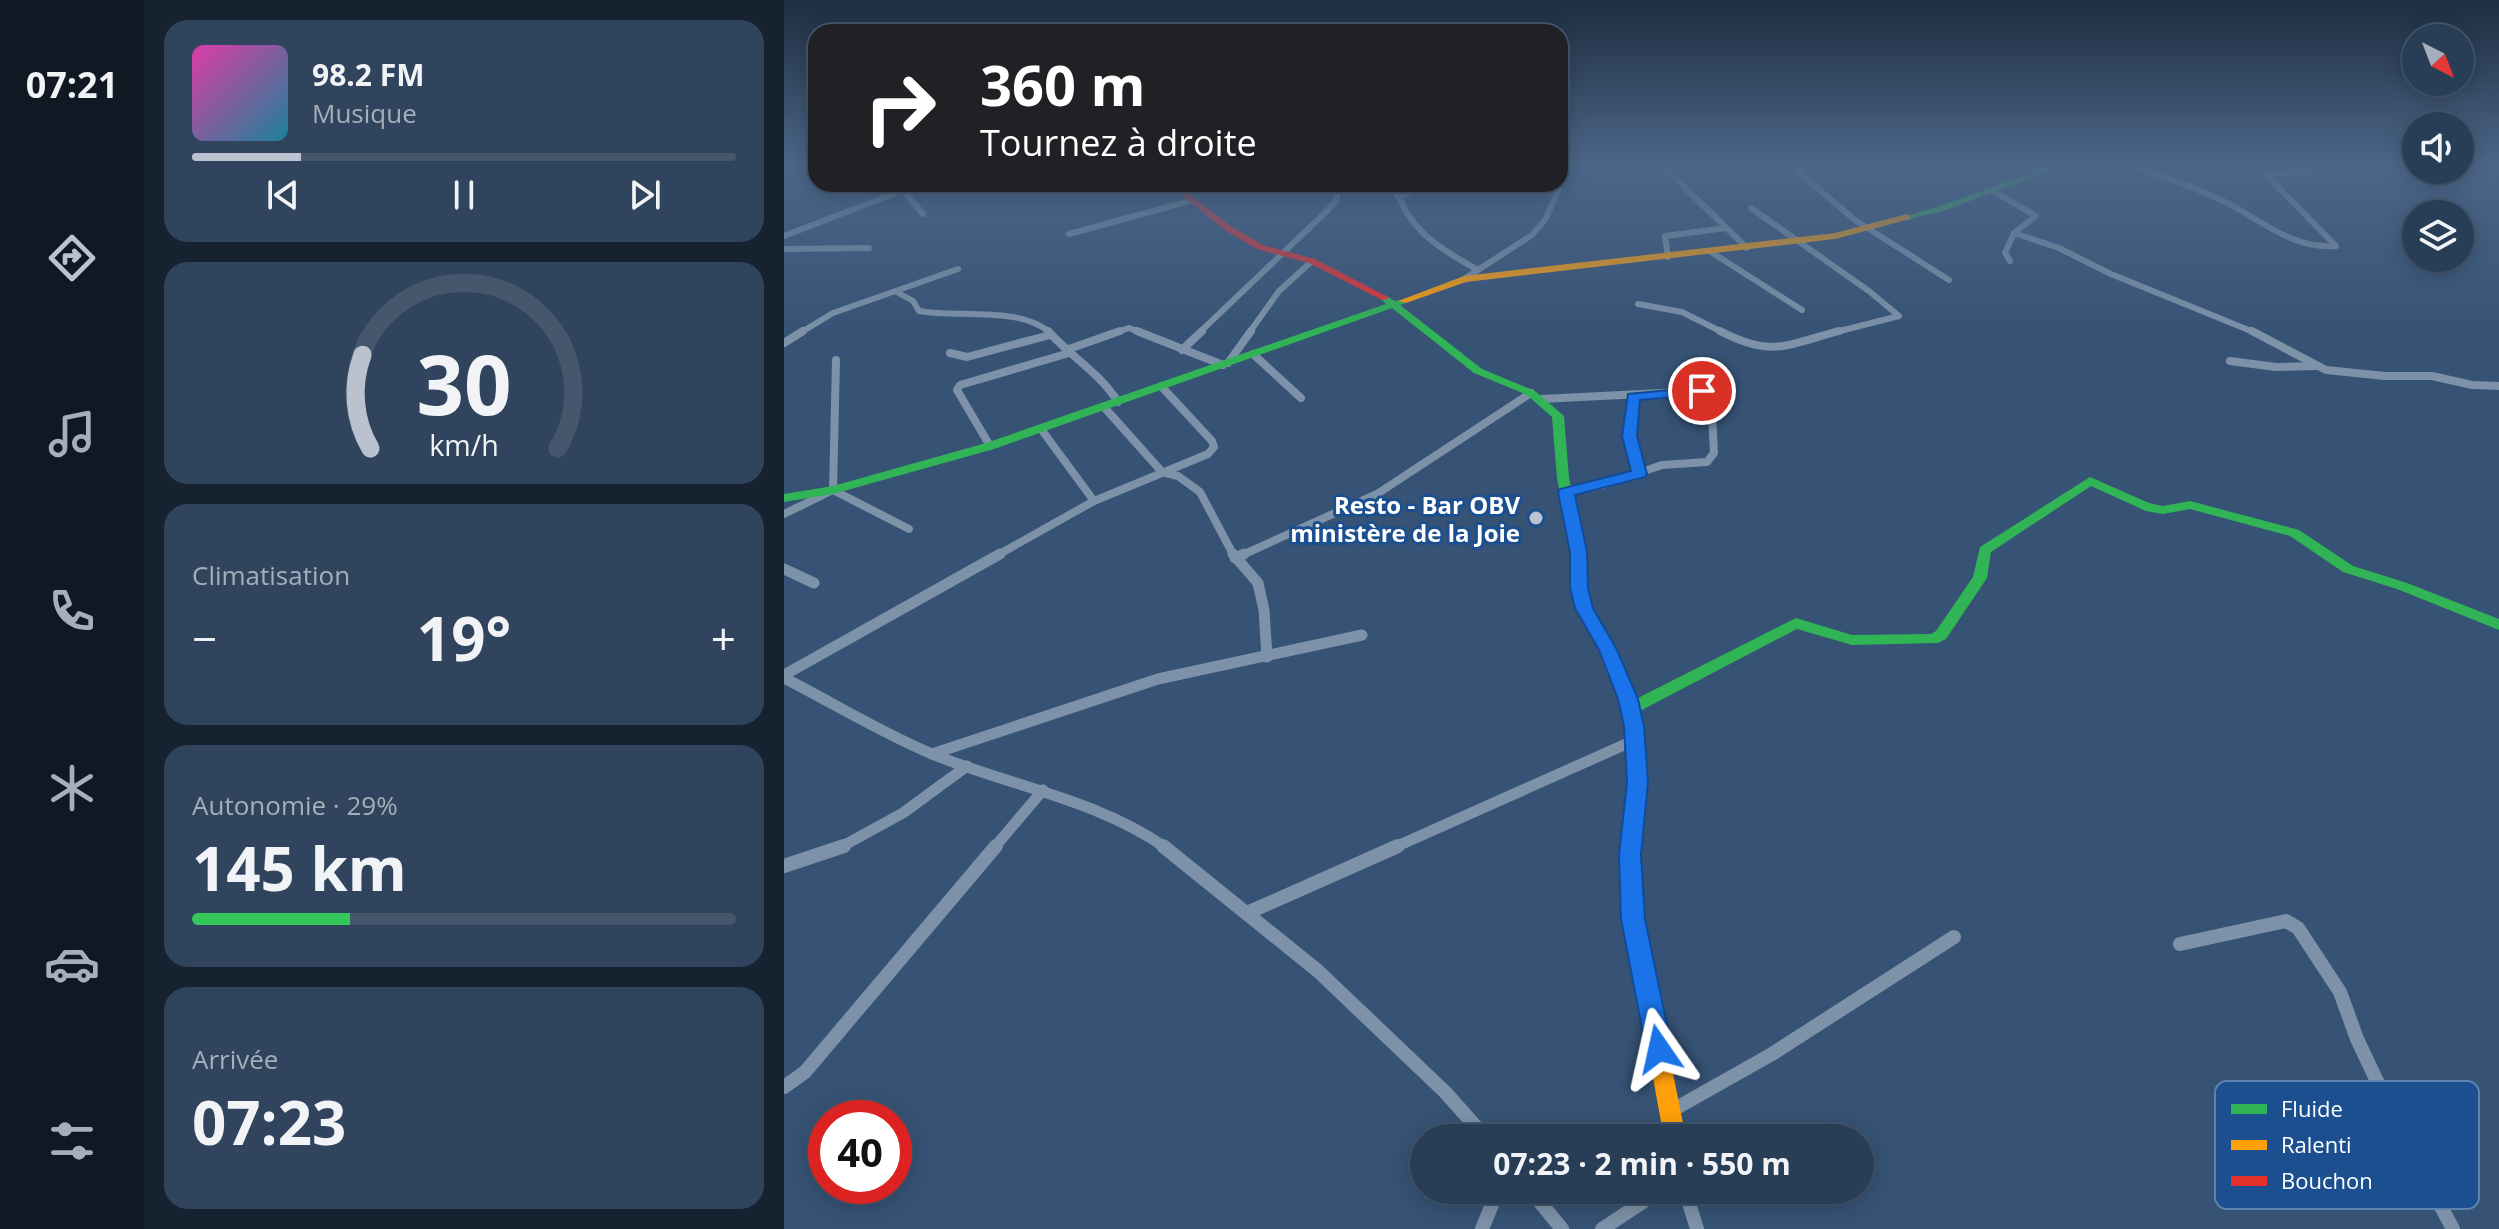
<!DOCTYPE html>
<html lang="fr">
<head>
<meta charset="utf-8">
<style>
  body { margin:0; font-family:"Open Sans",sans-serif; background:#30455d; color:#f1f3f6; height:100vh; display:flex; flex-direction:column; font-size:30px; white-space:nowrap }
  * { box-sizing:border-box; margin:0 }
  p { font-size:26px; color:#a5aeba }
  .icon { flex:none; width:44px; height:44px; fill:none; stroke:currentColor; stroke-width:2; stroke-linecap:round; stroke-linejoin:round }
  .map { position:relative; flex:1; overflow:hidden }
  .details { display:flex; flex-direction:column; gap:20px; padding:20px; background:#162230; width:640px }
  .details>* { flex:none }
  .banner { position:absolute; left:24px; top:24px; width:760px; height:168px; border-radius:24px; box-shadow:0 4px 20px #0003,0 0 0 2px #44576d; background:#202124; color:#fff; overflow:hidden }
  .needle { width:52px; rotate:138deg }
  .fabs { position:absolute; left:1618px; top:24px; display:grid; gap:16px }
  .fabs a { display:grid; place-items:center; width:72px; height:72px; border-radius:50%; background:#283e57; box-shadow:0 4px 20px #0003,0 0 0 2px #44576d; font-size:40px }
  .speed { position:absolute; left:24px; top:1100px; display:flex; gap:16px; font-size:40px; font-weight:700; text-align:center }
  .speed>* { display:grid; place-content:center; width:104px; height:104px; border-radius:50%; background:#283e57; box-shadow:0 4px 20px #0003,0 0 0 2px #44576d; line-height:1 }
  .speed .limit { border:12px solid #d22; background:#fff; color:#111 }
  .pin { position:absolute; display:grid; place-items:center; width:68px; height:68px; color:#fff; margin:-34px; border:4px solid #fff; border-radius:50%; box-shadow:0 2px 8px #0007 }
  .me { position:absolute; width:88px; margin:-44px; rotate:349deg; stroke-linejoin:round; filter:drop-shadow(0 0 6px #0008) }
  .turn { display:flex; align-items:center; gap:28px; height:168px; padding:0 40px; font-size:36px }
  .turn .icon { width:104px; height:104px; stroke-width:2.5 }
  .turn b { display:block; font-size:56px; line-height:68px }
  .big { font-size:60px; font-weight:700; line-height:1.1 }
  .details .tile { flex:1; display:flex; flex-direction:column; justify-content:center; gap:12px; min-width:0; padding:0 28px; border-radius:24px; background:#30455d }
  .details .dial { align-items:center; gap:0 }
  .dial svg { height:208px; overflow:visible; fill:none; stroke:#44576d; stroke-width:7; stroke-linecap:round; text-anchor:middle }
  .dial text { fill:#f1f3f6; stroke:none }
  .song { display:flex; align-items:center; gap:24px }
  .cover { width:96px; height:96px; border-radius:12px; background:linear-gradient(135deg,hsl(320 70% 55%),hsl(190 70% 35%)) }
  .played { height:8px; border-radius:4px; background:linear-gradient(90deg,#b9c2ce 20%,#44576d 20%) }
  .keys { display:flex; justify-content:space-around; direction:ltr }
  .heat { display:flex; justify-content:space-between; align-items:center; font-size:44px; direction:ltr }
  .charge { height:12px; border-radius:6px; background:linear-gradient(90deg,#34c759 29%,#44576d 0) }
  .trip { position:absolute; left:626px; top:1124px; width:464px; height:80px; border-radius:40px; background:#283e57; box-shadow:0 4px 20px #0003,0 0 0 2px #44576d; font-weight:700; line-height:80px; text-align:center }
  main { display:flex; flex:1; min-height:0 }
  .dock { display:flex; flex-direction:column; width:144px; justify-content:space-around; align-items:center; background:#101923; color:#a5aeba }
  .dock .icon { width:56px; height:56px }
  .dock .current { color:#b9c2ce }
  .dock b { font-size:36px; color:#f1f3f6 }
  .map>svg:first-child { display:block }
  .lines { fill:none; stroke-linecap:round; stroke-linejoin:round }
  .street-far3 { stroke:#7d92a8; stroke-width:6 }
  .street-far2 { stroke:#7d92a8; stroke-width:8 }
  .street-far1 { stroke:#7d92a8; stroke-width:11 }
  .street { stroke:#7d92a8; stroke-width:14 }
  .fast { fill:#30b455; fill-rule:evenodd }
  .slow { fill:#ff9f0a; fill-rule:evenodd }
  .jam { fill:#e5322d; fill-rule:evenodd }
  .route { fill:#1a73e8; stroke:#114b97; stroke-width:2 }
  .poi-dot { fill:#b9c2ce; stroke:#1b4f8f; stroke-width:3 }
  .labels { text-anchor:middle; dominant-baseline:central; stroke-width:6; stroke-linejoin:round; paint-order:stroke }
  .poi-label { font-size:24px; font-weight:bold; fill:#fff; stroke:#1b4f8f; text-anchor:end }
  .key { fill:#1b4f8f; stroke:#5f84b1; stroke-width:2 }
  .key-label { font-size:22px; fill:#fff }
</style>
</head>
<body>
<main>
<nav class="dock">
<b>07:21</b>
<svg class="icon current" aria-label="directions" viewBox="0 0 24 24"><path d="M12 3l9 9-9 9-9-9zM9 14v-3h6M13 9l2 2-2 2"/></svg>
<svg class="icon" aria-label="music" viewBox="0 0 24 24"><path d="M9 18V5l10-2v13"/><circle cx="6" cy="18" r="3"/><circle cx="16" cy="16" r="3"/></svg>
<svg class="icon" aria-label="phone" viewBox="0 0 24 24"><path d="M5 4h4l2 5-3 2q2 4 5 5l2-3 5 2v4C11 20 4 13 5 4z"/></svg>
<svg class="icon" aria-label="climate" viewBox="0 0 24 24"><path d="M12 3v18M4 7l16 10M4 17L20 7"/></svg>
<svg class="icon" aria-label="car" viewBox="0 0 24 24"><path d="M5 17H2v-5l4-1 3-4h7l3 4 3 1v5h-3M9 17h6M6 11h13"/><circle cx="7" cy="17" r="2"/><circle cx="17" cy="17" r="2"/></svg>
<svg class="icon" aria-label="filters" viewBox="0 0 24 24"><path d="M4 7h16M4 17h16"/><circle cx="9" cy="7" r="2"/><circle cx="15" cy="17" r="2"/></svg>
</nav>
<section class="details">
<div class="tile">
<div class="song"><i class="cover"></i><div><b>98.2 FM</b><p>Musique</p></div></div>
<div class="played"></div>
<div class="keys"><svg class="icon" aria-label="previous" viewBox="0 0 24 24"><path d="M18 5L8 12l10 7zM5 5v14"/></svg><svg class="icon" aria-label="pause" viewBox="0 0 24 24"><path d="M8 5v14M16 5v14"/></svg><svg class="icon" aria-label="next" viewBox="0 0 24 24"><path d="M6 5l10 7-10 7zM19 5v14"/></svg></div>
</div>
<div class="tile dial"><svg viewBox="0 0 100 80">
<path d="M14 69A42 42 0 1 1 86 69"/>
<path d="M14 69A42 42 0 0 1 11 33" stroke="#b9c2ce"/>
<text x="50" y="56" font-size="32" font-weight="700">30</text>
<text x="50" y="72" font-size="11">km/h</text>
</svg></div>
<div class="tile"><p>Climatisation</p>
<div class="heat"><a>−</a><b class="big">19°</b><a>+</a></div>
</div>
<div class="tile"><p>Autonomie · 29%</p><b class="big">145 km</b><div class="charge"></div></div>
<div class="tile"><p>Arrivée</p><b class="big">07:23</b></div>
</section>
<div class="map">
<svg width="1715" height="1229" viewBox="0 0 1715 1229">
  <rect width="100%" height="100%" fill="#365274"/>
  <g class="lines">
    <!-- street-far3 -->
    <g class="street-far3">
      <path d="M875 162 963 248"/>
      <path d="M1003 162 1071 220 1165 280"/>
      <path d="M1242 162 1266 170"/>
      <path d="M1337 162C1371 174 1404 184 1437 200 1476 218 1507 250 1552 246L1481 174 1524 172 1509 162"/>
      <path d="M0 164H14"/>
      <path d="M1008 168 1063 162"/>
      <path d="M611 184C622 229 656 249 694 270"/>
      <path d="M119 190 139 214"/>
      <path d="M1209 191 1252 216 1230 233 1221 253 1226 261"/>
      <path d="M613 196 656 184"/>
      <path d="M967 208 1085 291 1115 316 1048 333"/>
      <path d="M1230 233 1275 248 1327 274 1472 333"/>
      <path d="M285 234 406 201"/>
      <path d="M0 236 135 184"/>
      <path d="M0 249 85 248"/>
      <path d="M927 252 1018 310"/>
      <path d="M884 257 881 236 942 228"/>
      <path d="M680 279 748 235 761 220 787 162"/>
      <path d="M113 292 129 301 135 311C173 318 238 306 266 333"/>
      <path d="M854 304 898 312 940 333"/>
      <path d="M16 333 49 313 174 269"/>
      <path d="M330 333 345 328 358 333"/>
      <path d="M415 333 545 209 553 199V184"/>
      <path d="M465 333 495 291 528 261"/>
    </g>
    <!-- street-far2 -->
    <g class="street-far2">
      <path d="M264 331C287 357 315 372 334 402"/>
      <path d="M353 331 439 365"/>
      <path d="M936 331C988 358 1002 345 1055 331"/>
      <path d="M1468 331 1542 370 1601 376H1648L1688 385 1715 386"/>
      <path d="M0 343 19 331"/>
      <path d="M282 350 336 331"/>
      <path d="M398 350 418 331"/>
      <path d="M166 353 183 357 266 335"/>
      <path d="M469 354 517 398"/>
      <path d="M1446 361 1492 367 1533 366"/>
      <path d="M444 363 467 331"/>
      <path d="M849 397 846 436 856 474"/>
      <path d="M757 399 918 391 927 397 930 453 923 462 878 465 819 485 782 492"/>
      <path d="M320 407 378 472 394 476 416 492 450 556"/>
      <path d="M257 429 310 501"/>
      <path d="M206 446 173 390 176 385 285 353"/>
      <path d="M49 490 52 360"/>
      <path d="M49 490 125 529"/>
      <path d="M0 514 47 491"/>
      <path d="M212 556 310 501 424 454 430 447 428 441 377 386"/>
      <path d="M456 556 593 494 747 393"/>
    </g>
    <!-- street-far1 -->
    <g class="street-far1">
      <path d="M449 554 474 583 480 610 483 657"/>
      <path d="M451 558 460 554"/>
      <path d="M0 569 30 583"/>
      <path d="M0 675 216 554"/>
      <path d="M0 678C49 703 98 733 148 754 226 786 312 799 382 848"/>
      <path d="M148 754 374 679 578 635"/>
      <path d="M55 848 119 813 183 766"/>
      <path d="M210 848 259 790"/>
      <path d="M609 848 851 740"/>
    </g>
    <!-- street -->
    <g class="street">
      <path d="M379 846 534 971 661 1092 702 1138"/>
      <path d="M0 866 60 846"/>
      <path d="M463 913 614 846"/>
      <path d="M1396 944 1502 921 1514 928 1556 992 1573 1039 1621 1140 1669 1229"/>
      <path d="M0 1087 21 1072 212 846"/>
      <path d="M887 1111 988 1054 1170 937"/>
      <path d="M746 1190 778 1229"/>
      <path d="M901 1190 913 1229"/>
      <path d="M698 1229 714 1190"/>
      <path d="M818 1229 877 1190"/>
    </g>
    <!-- fast -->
    <g class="fast">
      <path d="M1277 162H1289L1162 210 1123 220 1119 217 1156 206Z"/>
      <path d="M601 295 611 301 622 299V303L616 305 698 369 751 391 780 416 785 478 801 552 802 588 807 608 831 650 852 699 1012 618 1068 635 1147 634 1152 631 1189 577 1196 547 1306 477 1365 503 1379 506 1406 501 1515 530 1569 566 1623 583 1715 619V630L1613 589 1559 572 1506 536 1406 509 1379 514 1362 511 1307 486 1207 552 1203 578 1162 639 1154 643 1068 645 1013 629 854 712 858 729 856 733 850 735 844 733 842 729 836 699 817 650 793 608 788 588 787 552 773 478 768 417 743 395 690 373 608 308 210 449 49 494 0 502V494L49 486 202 443 602 304 596 298Z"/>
    </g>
    <!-- slow -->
    <g class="slow">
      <path d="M1123 214 1127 217 1126 219 1051 239 682 282 622 303 614 301 680 276 1051 233Z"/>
      <path d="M850 723 856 725 858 729 861 782 855 855 858 919 902 1138H880L840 919 837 855 845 782 842 729 844 725Z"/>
    </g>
    <!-- jam -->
    <path class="jam" d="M383 184H392L448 227 479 245 531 259 606 298 598 300 525 263 473 249 442 231Z"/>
  </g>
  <!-- sky -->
  <linearGradient id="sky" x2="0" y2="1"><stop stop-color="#1e2d40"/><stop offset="0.49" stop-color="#4c6688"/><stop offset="1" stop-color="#4c6688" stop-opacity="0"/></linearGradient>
  <rect width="1715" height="334" fill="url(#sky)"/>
  <!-- route -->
  <path class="route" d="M918 387 923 388V394L856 400 853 436 863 474 861 477 791 495 803 552 804 588 809 608 833 650 854 699 860 726 864 782 857 855 861 919 888 1049 884 1058 875 1062 866 1058 862 1049 837 919 835 855 843 782 840 726 834 699 815 650 791 608 786 588V552L774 492 776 489 847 471 838 436 844 394Z"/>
  <!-- markers -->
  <circle class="poi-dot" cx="752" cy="518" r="8"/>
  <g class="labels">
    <!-- poi labels -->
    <g class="poi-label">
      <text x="736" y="504">Resto - Bar OBV<tspan x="736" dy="28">ministère de la Joie</tspan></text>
    </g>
  </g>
  <!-- legend -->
  <rect x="1431" y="1081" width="264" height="128" rx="12" class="key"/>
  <rect x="1447" y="1104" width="36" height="10" fill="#30b455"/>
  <rect x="1447" y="1140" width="36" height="10" fill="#ff9f0a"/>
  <rect x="1447" y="1176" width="36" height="10" fill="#e5322d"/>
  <g class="key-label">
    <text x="1497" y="1117">Fluide</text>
    <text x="1497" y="1153">Ralenti</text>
    <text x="1497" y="1189">Bouchon</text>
  </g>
</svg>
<div class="fabs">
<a><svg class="needle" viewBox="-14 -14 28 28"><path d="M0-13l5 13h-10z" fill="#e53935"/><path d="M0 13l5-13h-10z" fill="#a5aeba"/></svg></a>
<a><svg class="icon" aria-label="sound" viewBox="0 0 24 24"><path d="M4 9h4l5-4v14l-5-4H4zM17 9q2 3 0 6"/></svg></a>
<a><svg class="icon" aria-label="layers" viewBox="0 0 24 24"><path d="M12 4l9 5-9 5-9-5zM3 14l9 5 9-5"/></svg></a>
</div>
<div class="speed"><div class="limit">40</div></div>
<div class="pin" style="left:918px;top:391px;background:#d93025"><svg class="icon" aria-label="arrive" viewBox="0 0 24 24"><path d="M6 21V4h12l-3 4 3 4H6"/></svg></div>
<svg class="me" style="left:875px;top:1049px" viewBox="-20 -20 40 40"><path d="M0-17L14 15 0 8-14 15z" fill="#1a73e8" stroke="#fff" stroke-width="4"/></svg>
<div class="trip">07:23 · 2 min · 550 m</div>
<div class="banner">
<div class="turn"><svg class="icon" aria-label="right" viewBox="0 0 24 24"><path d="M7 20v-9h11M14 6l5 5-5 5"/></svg><div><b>360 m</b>Tournez à droite</div></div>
</div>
</div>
</main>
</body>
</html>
